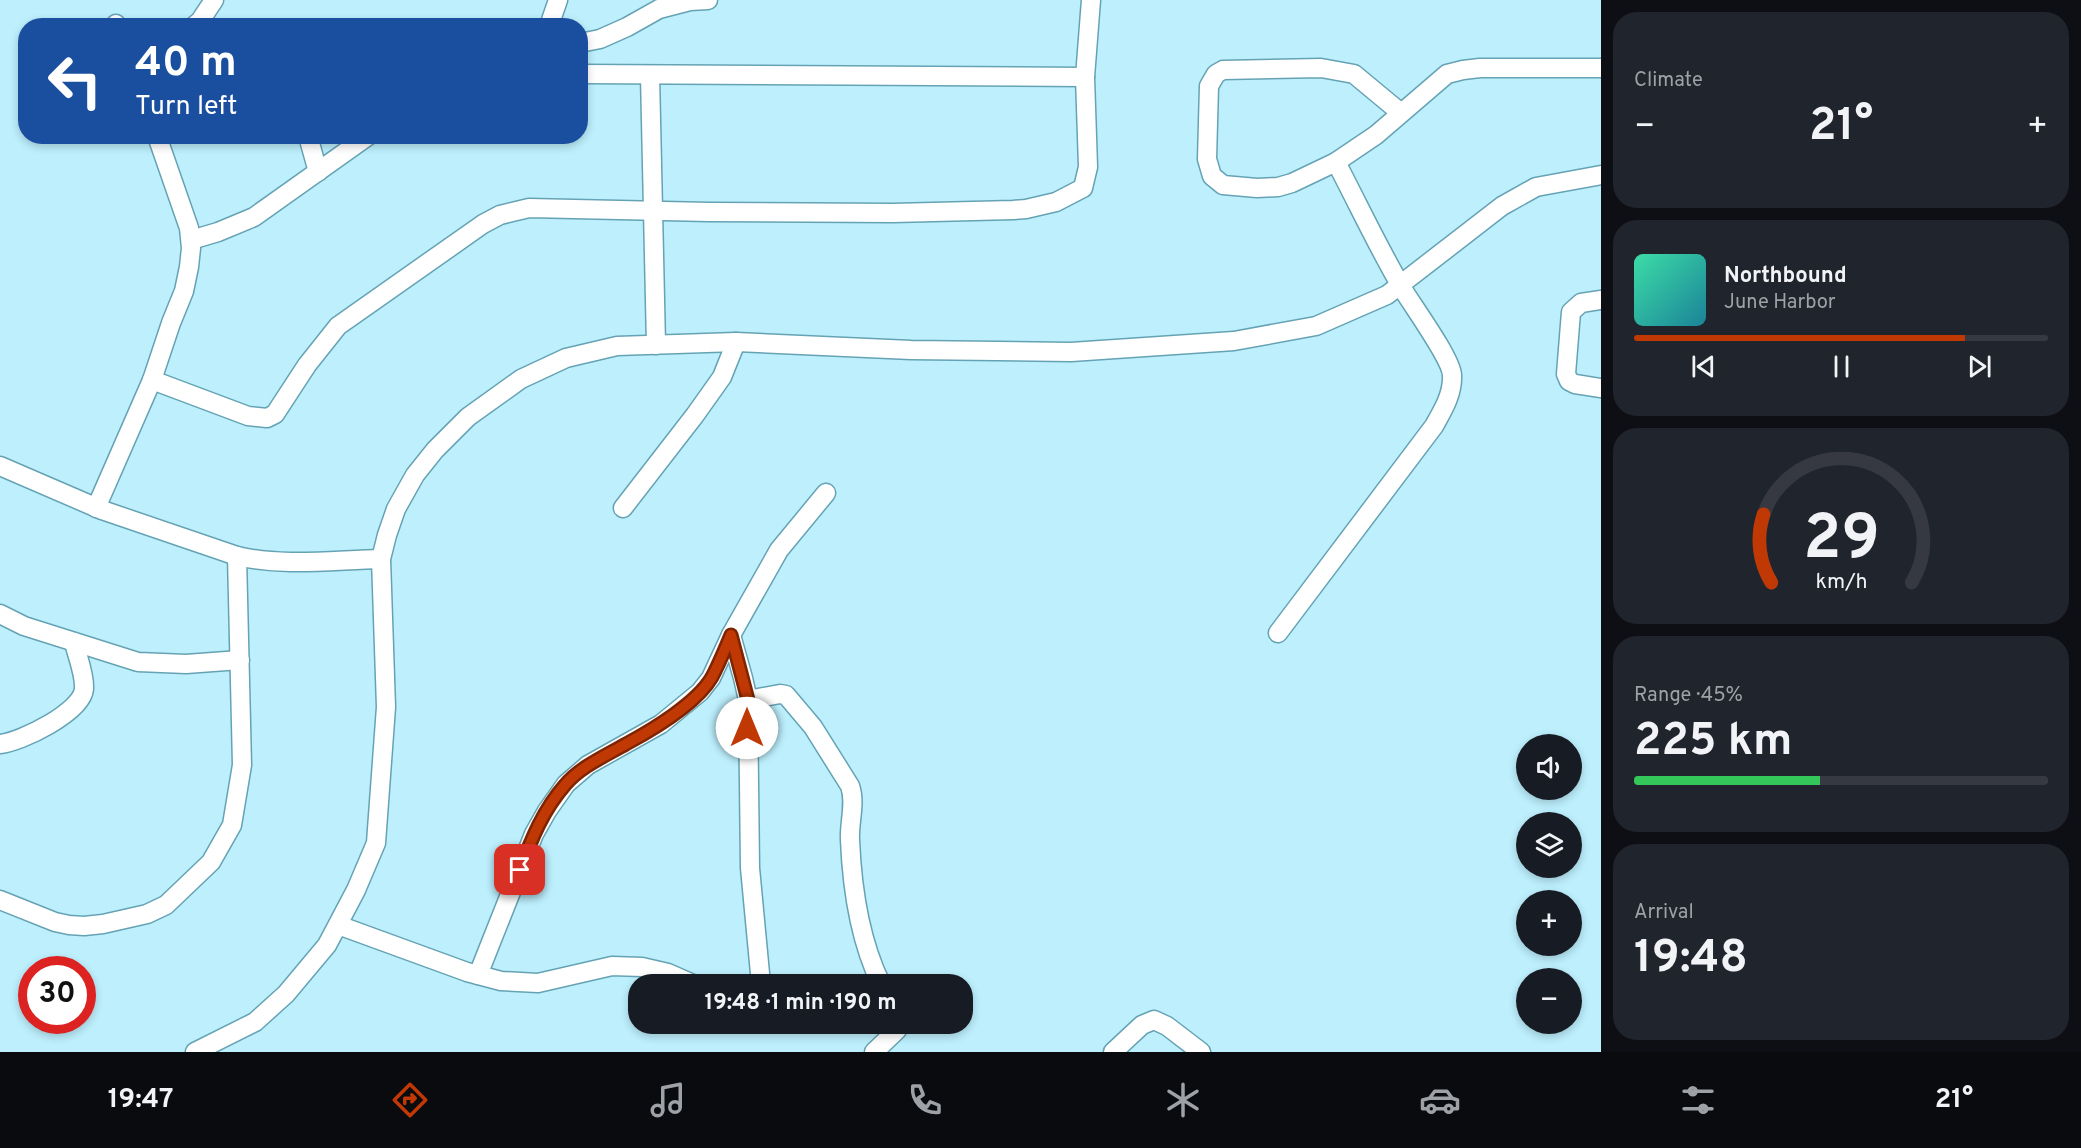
<!DOCTYPE html>
<html lang="en">
<head>
<meta charset="utf-8">
<style>
  body { margin:0; font-family:Overpass,sans-serif; background:#20242c; color:#f1f3f6; height:100vh; display:flex; flex-direction:column; font-size:22px; white-space:nowrap }
  * { box-sizing:border-box; margin:0 }
  p { font-size:20px; color:#9ea1a6 }
  .icon { flex:none; width:33px; height:33px; fill:none; stroke:currentColor; stroke-width:2; stroke-linecap:round; stroke-linejoin:round }
  .map { position:relative; flex:1; overflow:hidden }
  .sheet { display:flex; flex-direction:column; gap:12px; padding:12px; background:#0d0f14; width:480px }
  .sheet>* { flex:none }
  .banner { position:absolute; left:18px; top:18px; width:570px; height:126px; border-radius:24px; box-shadow:0 3px 9px #0003; background:#1a4fa0; color:#fff; overflow:hidden }
  .buttons { position:absolute; left:1516px; top:734px; display:grid; gap:12px }
  .buttons a { display:grid; place-items:center; width:66px; height:66px; border-radius:50%; background:#171b24; box-shadow:0 3px 9px #0003; font-size:30px }
  .speed { position:absolute; left:18px; top:956px; display:flex; gap:12px; font-size:30px; font-weight:700; text-align:center }
  .speed>* { display:grid; place-content:center; width:78px; height:78px; border-radius:50%; background:#171b24; box-shadow:0 3px 9px #0003; line-height:1 }
  .speed .limit { border:9px solid #d22; background:#fff; color:#111 }
  .pin { position:absolute; display:grid; place-items:center; width:51px; height:51px; color:#fff; margin:-26px; border-radius:12px; box-shadow:0 3px 9px #0006 }
  .me { position:absolute; width:66px; margin:-33px; rotate:0deg; stroke-linejoin:round; filter:drop-shadow(0 0 4px #0008) }
  .turn { display:flex; align-items:center; gap:21px; height:126px; padding:0 18px; font-size:27px }
  .turn .icon { width:78px; height:78px; stroke-width:2.5 }
  .turn b { display:block; font-size:42px; line-height:51px }
  .big { font-size:45px; font-weight:700; line-height:1.1 }
  .sheet .card { flex:1; display:flex; flex-direction:column; justify-content:center; gap:9px; min-width:0; padding:0 21px; border-radius:24px; background:#20242c }
  .sheet .dial { align-items:center; gap:0 }
  .dial svg { height:156px; overflow:visible; fill:none; stroke:#363941; stroke-width:7; stroke-linecap:round; text-anchor:middle }
  .dial text { fill:#f1f3f6; stroke:none }
  .song { display:flex; align-items:center; gap:18px }
  .cover { width:72px; height:72px; border-radius:9px; background:linear-gradient(135deg,hsl(160 70% 55%),hsl(190 70% 35%)) }
  .played { height:6px; border-radius:3px; background:linear-gradient(90deg,#c03804 80%,#363941 80%) }
  .keys { display:flex; justify-content:space-around; direction:ltr }
  .heat { display:flex; justify-content:space-between; align-items:center; font-size:33px; direction:ltr }
  .charge { height:9px; border-radius:4px; background:linear-gradient(90deg,#34c759 45%,#363941 0) }
  .trip { position:absolute; left:628px; top:974px; width:345px; height:60px; border-radius:24px; background:#171b24; box-shadow:0 3px 9px #0003; font-weight:700; line-height:60px; text-align:center }
  .menu { display:flex; height:96px; justify-content:space-around; align-items:center; background:#090b0e; color:#9ea1a6 }
  .menu .icon { width:42px; height:42px }
  .menu .current { color:#c03804 }
  .menu b { font-size:27px; color:#f1f3f6 }
  main { display:flex; flex:1; min-height:0 }
  .map>svg:first-child { display:block }
  .lines { fill:none; stroke-linecap:round; stroke-linejoin:round }
  .minor-casing { stroke:#65a3b4; stroke-width:21 }
  .minor { stroke:#fff; stroke-width:18 }
  .route-casing { stroke:#7d2403; stroke-width:15 }
  .route { stroke:#c03804; stroke-width:10 }
</style>
</head>
<body>
<main>
<div class="map">
<svg width="1601" height="1052" viewBox="0 0 1601 1052">
  <rect width="100%" height="100%" fill="#bdeffd"/>
  <g class="lines">
    <!-- minor casing -->
    <g class="minor-casing">
      <g id="minor">
        <path d="M116 24 117 26"/>
        <path d="M194 26 200 21 214 0"/>
        <path d="M549 26 558 0"/>
        <path d="M580 43 600 39 627 27 659 9 690 1 708 0"/>
        <path d="M580 74 1085 77"/>
        <path d="M650 75 656 345"/>
        <path d="M1401 113 1354 74 1321 68 1223 70 1216 74 1209 86 1207 159 1212 176 1223 185 1257 188 1278 187 1292 183 1336 162 1376 135 1447 74 1463 70 1480 68H1601"/>
        <path d="M308 136 318 172"/>
        <path d="M191 240 218 232 254 217 368 136"/>
        <path d="M1601 300 1581 303 1571 312 1566 374 1569 381 1575 384 1601 388"/>
        <path d="M152 380 248 416 267 418 275 414 307 365 338 326 483 224 500 215 529 208 709 212 893 213 1013 210 1026 209 1056 202 1083 188 1088 167 1085 77 1091 0"/>
        <path d="M0 466 102 510 237 556C284 567 333 560 381 559"/>
        <path d="M96 508 152 380 171 323 184 291 189 267 191 248 189 228 157 136"/>
        <path d="M623 508 695 415 722 377 736 342"/>
        <path d="M0 614 24 626 138 662 186 664 240 660"/>
        <path d="M1278 633 1434 426C1443 410 1453 394 1452 375 1451 358 1412 305 1402 288 1378 247 1358 204 1336 162"/>
        <path d="M731 635 743 678 748 700 750 868 761 984"/>
        <path d="M748 700 780 694 786 695 813 727 850 786C856 803 849 822 850 840 852 888 860 941 881 984"/>
        <path d="M0 744C21 742 82 712 84 689 85 674 77 656 74 642"/>
        <path d="M0 900 55 922 69 925 84 926 103 924 147 914 166 905 211 862 232 825 242 765 237 556"/>
        <path d="M338 925 467 972 501 981 538 983 612 966 642 967 668 973 693 984"/>
        <path d="M478 975 534 834 547 811 566 784 588 765 661 724 700 692 711 678 731 635 779 550 826 493"/>
        <path d="M195 1052 255 1022 286 994 327 945 356 890 376 843 386 707 381 559 387 535 396 509 415 475 435 450 468 417 521 379 566 358 617 346 736 342 911 350 1071 352 1234 341 1316 326 1387 295 1502 206 1536 187 1601 175"/>
        <path d="M874 1052 897 1030 898 1023"/>
        <path d="M1113 1052 1142 1025 1154 1020 1167 1026 1201 1052"/>
      </g>
    </g>
    <!-- minor -->
    <use href="#minor" class="minor"/>
  </g>
  <g class="lines">
    <!-- route casing -->
    <g class="route-casing">
      <path id="route" d="M520 870C531 840 543 810 565 785 580 767 605 756 626 744 652 730 697 703 712 677 719 664 725 649 731 635L748 700 747 728"/>
    </g>
    <!-- route -->
    <use href="#route" class="route"/>
  </g>
</svg>
<div class="buttons">
<a><svg class="icon" aria-label="sound" viewBox="0 0 24 24"><path d="M4 9h4l5-4v14l-5-4H4zM17 9q2 3 0 6"/></svg></a>
<a><svg class="icon" aria-label="layers" viewBox="0 0 24 24"><path d="M12 4l9 5-9 5-9-5zM3 14l9 5 9-5"/></svg></a>
<a>+</a>
<a>−</a>
</div>
<div class="speed"><div class="limit">30</div></div>
<div class="pin" style="left:520px;top:870px;background:#d93025"><svg class="icon" aria-label="arrive" viewBox="0 0 24 24"><path d="M6 21V4h12l-3 4 3 4H6"/></svg></div>
<svg class="me" style="left:747px;top:728px" viewBox="-20 -20 40 40"><circle r="19" fill="#fff"/><path d="M0-13L10 11 0 6-10 11z" fill="#c03804"/></svg>
<div class="trip">19:48 · 1 min · 190 m</div>
<div class="banner">
<div class="turn"><svg class="icon" aria-label="left" viewBox="0 0 24 24"><path d="M17 20v-9H6M10 6l-5 5 5 5"/></svg><div><b>40 m</b>Turn left</div></div>
</div>
</div>
<section class="sheet">
<div class="card"><p>Climate</p>
<div class="heat"><a>−</a><b class="big">21°</b><a>+</a></div>
</div>
<div class="card">
<div class="song"><i class="cover"></i><div><b>Northbound</b><p>June Harbor</p></div></div>
<div class="played"></div>
<div class="keys"><svg class="icon" aria-label="previous" viewBox="0 0 24 24"><path d="M18 5L8 12l10 7zM5 5v14"/></svg><svg class="icon" aria-label="pause" viewBox="0 0 24 24"><path d="M8 5v14M16 5v14"/></svg><svg class="icon" aria-label="next" viewBox="0 0 24 24"><path d="M6 5l10 7-10 7zM19 5v14"/></svg></div>
</div>
<div class="card dial"><svg viewBox="0 0 100 80">
<path d="M14 69A42 42 0 1 1 86 69"/>
<path d="M14 69A42 42 0 0 1 10 34" stroke="#c03804"/>
<text x="50" y="56" font-size="32" font-weight="700">29</text>
<text x="50" y="72" font-size="11">km/h</text>
</svg></div>
<div class="card"><p>Range · 45%</p><b class="big">225 km</b><div class="charge"></div></div>
<div class="card"><p>Arrival</p><b class="big">19:48</b></div>
</section>
</main>
<nav class="menu">
<b>19:47</b>
<svg class="icon current" aria-label="directions" viewBox="0 0 24 24"><path d="M12 3l9 9-9 9-9-9zM9 14v-3h6M13 9l2 2-2 2"/></svg>
<svg class="icon" aria-label="music" viewBox="0 0 24 24"><path d="M9 18V5l10-2v13"/><circle cx="6" cy="18" r="3"/><circle cx="16" cy="16" r="3"/></svg>
<svg class="icon" aria-label="phone" viewBox="0 0 24 24"><path d="M5 4h4l2 5-3 2q2 4 5 5l2-3 5 2v4C11 20 4 13 5 4z"/></svg>
<svg class="icon" aria-label="climate" viewBox="0 0 24 24"><path d="M12 3v18M4 7l16 10M4 17L20 7"/></svg>
<svg class="icon" aria-label="car" viewBox="0 0 24 24"><path d="M5 17H2v-5l4-1 3-4h7l3 4 3 1v5h-3M9 17h6M6 11h13"/><circle cx="7" cy="17" r="2"/><circle cx="17" cy="17" r="2"/></svg>
<svg class="icon" aria-label="filters" viewBox="0 0 24 24"><path d="M4 7h16M4 17h16"/><circle cx="9" cy="7" r="2"/><circle cx="15" cy="17" r="2"/></svg>
<b>21°</b>
</nav>
</body>
</html>
